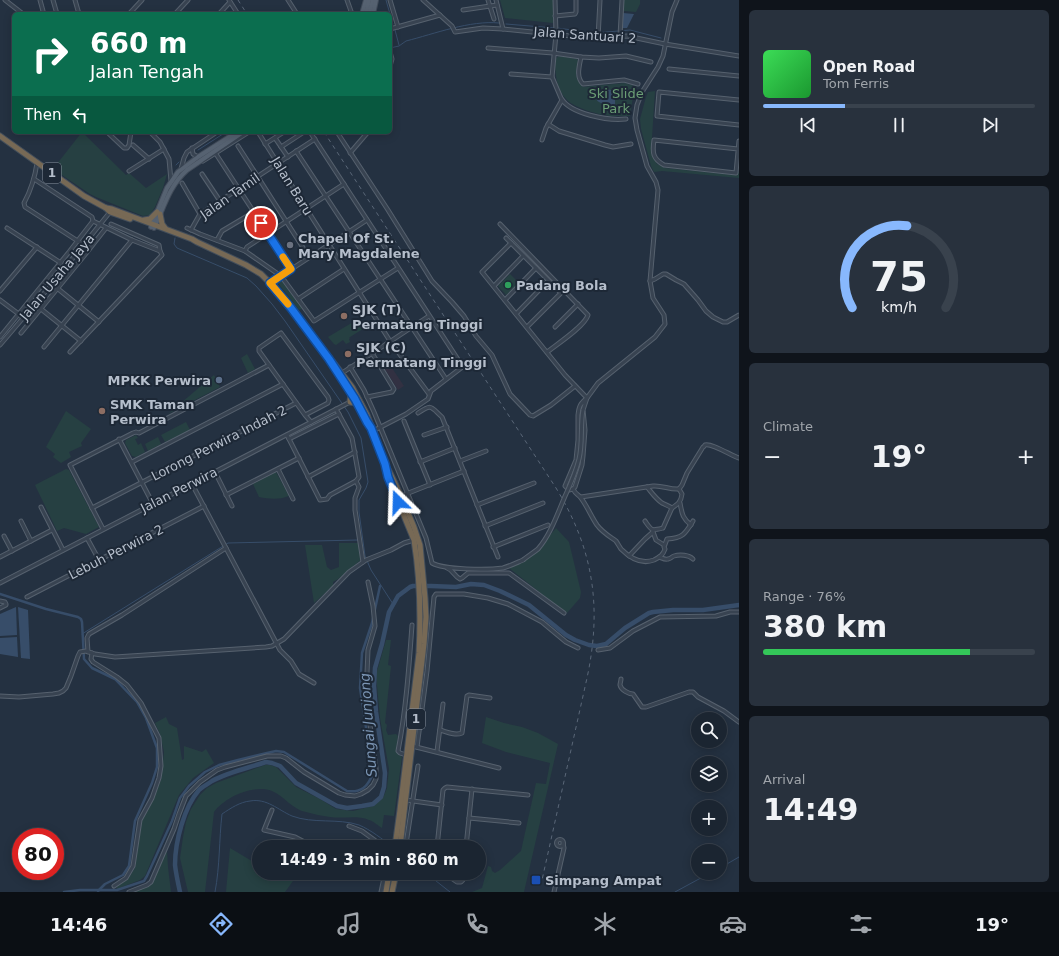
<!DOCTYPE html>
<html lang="en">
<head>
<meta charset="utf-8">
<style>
  body { margin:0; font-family:"DejaVu Sans",sans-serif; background:#28313d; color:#f1f3f6; height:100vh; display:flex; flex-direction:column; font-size:15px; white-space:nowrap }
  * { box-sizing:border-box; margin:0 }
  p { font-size:13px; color:#a0a5ab }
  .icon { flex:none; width:22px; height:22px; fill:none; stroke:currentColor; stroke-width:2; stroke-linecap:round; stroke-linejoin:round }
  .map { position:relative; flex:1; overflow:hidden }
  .drawer { display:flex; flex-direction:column; gap:10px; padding:10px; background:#0f141b; width:320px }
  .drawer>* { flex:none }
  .guide { position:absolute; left:12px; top:12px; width:380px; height:122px; border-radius:6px; box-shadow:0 2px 10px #0003,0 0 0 1px #39424d; background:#0b6e4f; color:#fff; overflow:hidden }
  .buttons { position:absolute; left:691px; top:712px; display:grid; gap:8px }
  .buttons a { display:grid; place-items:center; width:36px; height:36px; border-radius:50%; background:#1b2531; box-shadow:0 2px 10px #0003,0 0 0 1px #39424d; font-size:20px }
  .speed { position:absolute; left:12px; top:828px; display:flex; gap:8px; font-size:20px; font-weight:700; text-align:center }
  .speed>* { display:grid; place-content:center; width:52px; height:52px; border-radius:50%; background:#1b2531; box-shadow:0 2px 10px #0003,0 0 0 1px #39424d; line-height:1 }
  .speed .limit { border:6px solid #d22; background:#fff; color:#111 }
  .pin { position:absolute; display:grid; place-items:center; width:34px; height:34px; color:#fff; margin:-17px; border:2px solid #fff; border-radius:50%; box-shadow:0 1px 4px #0007 }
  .me { position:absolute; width:44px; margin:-22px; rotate:338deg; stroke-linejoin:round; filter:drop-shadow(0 0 3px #0008) }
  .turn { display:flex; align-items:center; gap:14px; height:84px; padding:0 12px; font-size:18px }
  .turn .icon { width:52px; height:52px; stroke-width:2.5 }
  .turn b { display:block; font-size:28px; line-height:34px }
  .then { display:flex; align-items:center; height:38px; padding:0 12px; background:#0003; gap:8px; font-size:15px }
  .big { font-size:30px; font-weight:700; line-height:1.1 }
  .drawer .widget { flex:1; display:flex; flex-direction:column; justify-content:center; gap:6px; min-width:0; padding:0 14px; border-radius:6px; background:#28313d }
  .drawer .dial { align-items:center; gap:0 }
  .dial svg { height:104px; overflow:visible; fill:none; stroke:#39424d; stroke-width:7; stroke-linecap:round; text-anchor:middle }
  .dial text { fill:#f1f3f6; stroke:none }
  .song { display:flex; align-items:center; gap:12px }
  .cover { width:48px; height:48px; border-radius:6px; background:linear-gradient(135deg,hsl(130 70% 55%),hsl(130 70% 35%)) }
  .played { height:4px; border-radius:2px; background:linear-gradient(90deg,#88b8fd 30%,#39424d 30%) }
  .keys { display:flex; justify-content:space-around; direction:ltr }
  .heat { display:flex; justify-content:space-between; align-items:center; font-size:22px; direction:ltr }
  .charge { height:6px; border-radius:3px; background:linear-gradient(90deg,#34c759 76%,#39424d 0) }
  .trip { position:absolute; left:252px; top:840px; width:234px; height:40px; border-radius:20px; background:#1b2531; box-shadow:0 2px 10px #0003,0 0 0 1px #39424d; font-weight:700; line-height:40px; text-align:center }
  .dock { display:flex; height:64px; justify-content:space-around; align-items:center; background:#0b0f14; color:#a0a5ab }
  .dock .icon { width:28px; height:28px }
  .dock .active { color:#88b8fd }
  .dock b { font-size:18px; color:#f1f3f6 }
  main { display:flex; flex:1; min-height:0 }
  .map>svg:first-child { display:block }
  .medical { fill:#323142 }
  .green { fill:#264042 }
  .water { fill:#374d69 }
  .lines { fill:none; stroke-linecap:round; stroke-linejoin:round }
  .stream { stroke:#374d69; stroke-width:1 }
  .canal { stroke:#374d69; stroke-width:2.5 }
  .river { stroke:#374d69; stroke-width:4.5 }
  .minor-casing { stroke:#56616e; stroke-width:5 }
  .major-casing { stroke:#424c5a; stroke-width:6 }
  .highway-casing { stroke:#434e5b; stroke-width:7 }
  .minor { stroke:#384351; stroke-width:3 }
  .major { stroke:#566271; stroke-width:4 }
  .highway { stroke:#776955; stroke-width:5 }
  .rail { stroke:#5a6778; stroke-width:1; stroke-dasharray:4 4; stroke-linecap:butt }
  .minor-bridge-casing { stroke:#56616e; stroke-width:5; stroke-linecap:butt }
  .minor-bridge { stroke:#384351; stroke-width:3 }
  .route-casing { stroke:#114b97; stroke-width:10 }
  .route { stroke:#1a73e8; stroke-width:7 }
  .slow { stroke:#f59e0b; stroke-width:7 }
  .worship-dot { fill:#6b7280; stroke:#1d2836; stroke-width:1.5 }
  .leisure-dot { fill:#2e9e5b; stroke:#1d2836; stroke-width:1.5 }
  .education-dot { fill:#8d6e63; stroke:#1d2836; stroke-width:1.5 }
  .service-dot { fill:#5c6f8a; stroke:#1d2836; stroke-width:1.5 }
  .transit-dot { fill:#1a4fb4; stroke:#1d2836; stroke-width:1.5 }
  .labels { text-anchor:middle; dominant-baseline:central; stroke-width:4; stroke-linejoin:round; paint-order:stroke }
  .shield { fill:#1d2836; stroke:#87919e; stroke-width:1 }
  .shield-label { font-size:12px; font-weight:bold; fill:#b5becb }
  .street-label { font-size:13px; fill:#b5becb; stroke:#1d2836 }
  .park-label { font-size:13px; fill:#6b9e75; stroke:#1d2836 }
  .poi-label { font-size:13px; font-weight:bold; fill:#b5becb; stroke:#1d2836; text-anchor:start }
  .water-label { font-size:14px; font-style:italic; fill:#7b95b4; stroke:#1d2836 }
</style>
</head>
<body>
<main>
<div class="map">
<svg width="739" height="892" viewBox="0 0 739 892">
  <rect width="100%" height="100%" fill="#243141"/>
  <!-- medical -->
  <path class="medical" d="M388 362 404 386 398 390 383 366Z"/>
  <!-- green -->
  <g class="green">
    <path d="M500 0H553V23L505 18Z"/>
    <path d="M624 0H640V4L636 12 624 11Z"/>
    <path d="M559 56 577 59 578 61C576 73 574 77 583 87L625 83 637 87 633 96 630 116C623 116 617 116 611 116 599 115 575 108 567 100 556 89 555 73 555 59Z"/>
    <path d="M655 91 651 153 657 164 665 168 734 175 738 172H739V178L662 171 654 172 651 166 641 129 640 119 646 97 648 92Z"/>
    <path d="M82 132 126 175 129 173 146 188 167 174 163 188 155 207 150 215 143 216 96 197 90 194 53 169Z"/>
    <path d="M510 274 519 283 506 295 498 286Z"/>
    <path d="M281 279 303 308 299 310 277 282Z"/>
    <path d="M360 318 366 327 350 337H349L350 338 349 339 350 342 346 344 343 340 336 345 334 344 328 337Z"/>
    <path d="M247 354 255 369 248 373 241 358Z"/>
    <path d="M214 375 220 387 168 414Z"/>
    <path d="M66 411 91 429 81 443 82 446 69 452 71 457 61 463 53 457 55 454 46 447Z"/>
    <path d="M186 422 190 430 165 442 161 435Z"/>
    <path d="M136 435 138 438 135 439 138 445 141 443 145 452 136 457 132 456 125 443 126 440Z"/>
    <path d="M158 437 161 444 148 451 145 444Z"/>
    <path d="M66 469 69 470 99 527 86 534 64 528 57 531 35 485Z"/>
    <path d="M276 472 289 496C278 500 270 499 259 497L253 484Z"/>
    <path d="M556 528 569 542 581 592 580 598 567 613 552 602 509 568C530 561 542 545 556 528Z"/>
    <path d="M339 543H358L362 559 338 579 333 582V586L314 603 305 545H322L327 567 331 570 339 567Z"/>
    <path d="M386 640H391L388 665 391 666 385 723 387 725 386 730 388 735 396 734 398 736 396 751H398V752L402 757 394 816 384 815 382 828C378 826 374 821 369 820 357 815 343 819 330 817 322 816 314 814 306 812 293 810 284 796 272 791 254 784 225 797 214 812L205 892H188L180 858 183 837 186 822 191 809 200 795 207 788 216 783 265 765H270L276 767 296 787 320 799 336 809 353 811 373 806 383 798 387 788 389 769 380 718 376 675Z"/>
    <path d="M166 717 169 724 177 728 182 760 184 759V746L202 752 206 749 214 763 193 778 179 795 145 876 140 880 117 889 116 886 128 879 135 868 141 820 154 798 161 779 164 752 160 734 155 723Z"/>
    <path d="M486 717 504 723 522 727 538 733 558 744 524 892H472L482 888 488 866 491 867 492 871 495 873 500 870 521 851 536 783 546 784 550 763 506 752 482 743Z"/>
    <path d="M230 848 257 864 255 871 259 872V873H263L293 881 285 892H226Z"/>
    <path d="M167 851 168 867 171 892H133L150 885 153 881Z"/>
  </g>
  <!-- water -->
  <g class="water">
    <path d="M623 13 634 14 627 28H622Z"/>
    <path d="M624 87H626L628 89 627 98H625L621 95 617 97 615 100V106L612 109 609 107 605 106C603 104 601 103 599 102 592 98 603 92 606 89L611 90 617 92Z"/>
    <path d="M16 607 17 635 0 636V614Z"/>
    <path d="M18 607 28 610 30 659 21 658Z"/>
    <path d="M17 637 18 657 0 654V638Z"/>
  </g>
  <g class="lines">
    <!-- stream -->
    <g class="stream">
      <path d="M386 0 390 14"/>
      <path d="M390 15 393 24"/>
      <path d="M506 24 554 28"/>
      <path d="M557 28 595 33 630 30 661 38"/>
      <path d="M395 30 399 45"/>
      <path d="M390 48 399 46 406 41C434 34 470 20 499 23"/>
      <path d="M198 150 226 132"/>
      <path d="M176 165 179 162"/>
      <path d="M175 238 174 244 177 248 247 278 256 286 272 304 285 321 348 412 361 438 368 482 366 488 359 500V512L365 556 371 570 393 604"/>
      <path d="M82 634 228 543 358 540"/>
      <path d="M720 868 739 857"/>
      <path d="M426 873 450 892"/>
      <path d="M215 892C220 866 219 840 222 814 231 808 240 802 250 801 267 798 278 810 292 816 313 824 338 818 359 825 371 830 382 839 393 847"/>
      <path d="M675 892 710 873"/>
    </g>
    <!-- canal -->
    <g class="canal">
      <path d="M0 594 46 609 78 617 81 619 82 622 84 659 92 668 115 679 137 702 146 718 157 748V767L152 783 135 821 129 866 123 875 105 884 98 891"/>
      <path d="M64 892 80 890H117L144 881 147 876 172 821 180 798 189 786 205 772 219 765 238 760 267 753 276 751 284 752 347 791C361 793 368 787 373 773L360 688 362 653 372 623 380 586"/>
    </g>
    <!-- river -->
    <path class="river" d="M180 892C178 883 176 874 175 865 175 842 184 807 199 790 202 787 208 784 212 781 228 772 248 768 266 762L272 763 280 766 296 783 337 806 347 808 362 806 373 804 381 797 384 787 385 773 376 712 374 686 375 668 382 644 389 612 398 596 410 587 413 586H431L456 587 471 584 484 585 500 591 529 605 566 635 575 640 589 645 597 646 606 644 625 628 649 613 653 612 673 610H703L739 605"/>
    <!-- minor casing -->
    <g class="minor-casing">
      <g id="minor">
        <path d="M5 0 23 14"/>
        <path d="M40 0 43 11 41 14"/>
        <path d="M53 0 57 14"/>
        <path d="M75 0 79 14"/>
        <path d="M229 0 238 14"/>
        <path d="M288 0 297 14"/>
        <path d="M347 0 352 14"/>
        <path d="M390 0 398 27"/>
        <path d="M423 0 452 26 455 32 483 28 503 29 591 38 627 36 665 44 739 56"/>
        <path d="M488 0 494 19"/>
        <path d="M496 0 503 29"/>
        <path d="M555 0 556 34 552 77 561 98C570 114 608 121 626 119"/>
        <path d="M463 10 497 5"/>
        <path d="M129 14 142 0"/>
        <path d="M175 14 188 0"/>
        <path d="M219 14 230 2"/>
        <path d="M555 16 575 14 576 12V0"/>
        <path d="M390 29 440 15"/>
        <path d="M620 36 622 0"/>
        <path d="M598 38 600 0"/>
        <path d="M488 48 553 53 581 57 599 58 626 56 651 62"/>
        <path d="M390 52 392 59 390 66"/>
        <path d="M581 57C579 67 576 77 583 84L624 80 638 84"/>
        <path d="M669 69 739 76"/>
        <path d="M511 74 552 77"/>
        <path d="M739 100 659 92 657 116 739 125"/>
        <path d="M548 124 559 131 605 145 613 147 631 144"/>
        <path d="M107 132 124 148H127L129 145 131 132"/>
        <path d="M150 132 160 142 169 159 171 181"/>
        <path d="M258 132 390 341 429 394"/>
        <path d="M310 132 461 364V368L431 391 428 399 406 414 373 431"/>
        <path d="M337 132 388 210 432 281 452 302 464 316 476 336 492 355 510 394 530 415 533 416 551 405 575 386"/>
        <path d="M275 138 288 157"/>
        <path d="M542 140 546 128 562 100"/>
        <path d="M265 144 284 132"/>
        <path d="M133 145 149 159"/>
        <path d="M238 146 309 257"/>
        <path d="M281 147 304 132"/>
        <path d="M192 148 193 154 198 157"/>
        <path d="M738 149 654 140C652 153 653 159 664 165L736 173 739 141"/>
        <path d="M296 151 446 379"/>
        <path d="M350 153 368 132"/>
        <path d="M216 154 291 269"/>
        <path d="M203 161 249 132"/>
        <path d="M37 163C35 177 31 190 24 203L25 207 84 245"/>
        <path d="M181 169 184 158 187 152 217 132"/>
        <path d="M129 171 164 149"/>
        <path d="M202 174 220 201"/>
        <path d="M34 179 92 217 93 221 132 240 160 251 162 255 70 352"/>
        <path d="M182 183 200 214"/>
        <path d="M111 224 159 245 160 251"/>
        <path d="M500 224 588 315C585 326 556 345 547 352"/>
        <path d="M7 228 61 263"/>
        <path d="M187 228 200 234 245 251 281 276 314 321 398 268"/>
        <path d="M191 230 200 214 315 139"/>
        <path d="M506 238 561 293 527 327"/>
        <path d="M217 240 222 231 254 212"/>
        <path d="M511 243 482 272 565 375 587 398"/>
        <path d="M245 251 247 247 344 184"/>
        <path d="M650 281 655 279 663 274H666L676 280 684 284 698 300 706 311 713 317 723 322H727L739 315"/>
        <path d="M270 283 367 220"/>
        <path d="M52 284 99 322"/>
        <path d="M494 286 523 256"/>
        <path d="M0 291 37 247"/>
        <path d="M298 299 344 269"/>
        <path d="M0 300 20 315"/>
        <path d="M505 300 536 268"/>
        <path d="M41 309 81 341"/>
        <path d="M516 314 548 281"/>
        <path d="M555 327 578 304"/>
        <path d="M21 333 84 256 106 228"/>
        <path d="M0 337 69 252 93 221"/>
        <path d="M0 345 52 284 110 212"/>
        <path d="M44 347 132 240"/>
        <path d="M350 367 364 390 374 412 426 538 432 563C444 570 488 570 503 568 510 566 516 563 523 560"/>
        <path d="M342 373 429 316"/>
        <path d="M367 397 392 392 394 389 372 353"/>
        <path d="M587 398C580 404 579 406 578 415V440L576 460 565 486 569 490 573 489 575 487 582 465 583 456 585 430 583 410 587 398 598 383 655 337 665 324 664 315 653 298 650 281 658 190 656 182 647 166 637 130 635 118 637 105 642 92 658 67 663 56 672 12 677 0"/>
        <path d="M418 413C432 404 430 406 442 417L498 557"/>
        <path d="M305 415 328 403 329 400 328 397 281 333 259 348V351L305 415 311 422"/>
        <path d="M404 421 430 485"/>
        <path d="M287 435 320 500 327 499 330 495 356 481 359 477 352 438 336 409"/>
        <path d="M424 435 447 427"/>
        <path d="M119 439 153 504"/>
        <path d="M289 439 339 414"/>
        <path d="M460 461 486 451"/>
        <path d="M132 462 283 384"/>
        <path d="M420 462 455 448"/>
        <path d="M278 469 293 499"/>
        <path d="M215 472 232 506"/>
        <path d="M308 477 355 452"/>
        <path d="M356 481 359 487 355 498V510L363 562"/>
        <path d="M192 484 280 650 291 661 299 674 314 683"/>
        <path d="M573 489C576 495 578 494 581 498 587 506 591 516 597 525 602 532 609 536 616 541 618 544 619 546 621 549 630 558 641 565 654 560 660 557 663 555 665 549L664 547 667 539C683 538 685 534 693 521"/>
        <path d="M679 489 682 485 687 473 703 447C704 447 704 446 705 445 712 443 732 456 739 458"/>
        <path d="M226 495 299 458"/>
        <path d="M401 496 464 471"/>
        <path d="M581 497 653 486C662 485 670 490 679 489"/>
        <path d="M680 503C682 513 682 518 691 525"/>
        <path d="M477 505 534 483"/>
        <path d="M41 507 63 550"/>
        <path d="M92 508 296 403"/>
        <path d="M672 508C678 504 681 502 682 494L679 489"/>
        <path d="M21 521 31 541"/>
        <path d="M645 521C652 531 651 531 663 528L667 519 672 508C669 506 666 505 662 503 656 499 652 493 647 487"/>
        <path d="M485 526 543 503"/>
        <path d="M103 529 70 465 133 433 136 432 139 433 269 365"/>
        <path d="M653 532 656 540 664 545"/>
        <path d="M4 536 12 551"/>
        <path d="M87 538 99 560"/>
        <path d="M493 547 548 525"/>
        <path d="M629 556 645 539 653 532"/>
        <path d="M0 557 52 530"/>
        <path d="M659 557C662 558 665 560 668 559 672 558 671 557 674 556 680 554 689 555 693 559"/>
        <path d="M447 568C453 570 454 576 460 579L462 578 468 573H509L564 613"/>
        <path d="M0 583 350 402"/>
        <path d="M27 597 204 506"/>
        <path d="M0 601 5 602 6 604V605L0 608"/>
        <path d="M598 650 610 648 633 631 660 617 716 616 730 612H739"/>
        <path d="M88 652 87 638 89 634 122 615 226 548"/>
        <path d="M92 653 91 659 93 662 117 677 127 685 141 703 159 738 161 766 159 778 152 798 140 820 133 866 126 878 114 886"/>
        <path d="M621 679C621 681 620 683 620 685 621 690 629 694 633 694L642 707H646L689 692H693L698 697 724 711 739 722"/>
        <path d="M0 696 19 697 53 694 59 693 63 691 66 688 71 676 78 656 80 652 86 651 95 654 115 657 266 647 272 646 284 639 349 572 366 560 391 550 404 543 414 540"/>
        <path d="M440 730C447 732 455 736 462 733L467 696 469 695 490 698"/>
        <path d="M412 746 499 768"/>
        <path d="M417 747 427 671 434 597 436 594H464L488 598 508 604 542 622 566 642 578 648"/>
        <path d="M437 751 443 704"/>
        <path d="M406 755 400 753 398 751C406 710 409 667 412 625"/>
        <path d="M406 800 442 805"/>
        <path d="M272 810 264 830 295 837 314 847"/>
        <path d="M469 818 519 823"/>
        <path d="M349 826 362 831 384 847"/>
        <circle cx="560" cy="843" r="3.5"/>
        <path d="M407 847 406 844 418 766"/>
        <path d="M437 847 443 790 445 788 447 787 528 795"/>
        <path d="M466 847 472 789"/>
        <path d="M444 873 457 882H461L463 880 464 873"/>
        <path d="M129 892 147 885 151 882 174 829 179 814 186 796 200 782 217 770 225 767 267 756H281L286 758 304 772 339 793 345 795 355 796 361 794 368 790 373 785 376 779V768L366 696 368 650 375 626 373 606 368 582"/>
        <path d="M381 892 385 873"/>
        <path d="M554 892 564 848 563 843"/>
      </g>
    </g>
    <!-- major casing -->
    <g class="major-casing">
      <g id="major">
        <path d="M362 14 366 0"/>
        <path d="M366 14 369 0"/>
        <path d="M369 14 373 0"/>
        <path d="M373 14 376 0"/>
        <path d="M151 227 167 188 178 172 198 157 237 132"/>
        <path d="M154 228C164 207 169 186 187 170L243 132"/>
      </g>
    </g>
    <!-- highway casing -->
    <g class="highway-casing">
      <g id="highway">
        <path d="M0 136 84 196 106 208 110 212 130 219"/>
        <path d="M106 208 112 209 192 239 197 242 246 265 261 274 270 283 291 308 330 361"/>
        <path d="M160 214 162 224 165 228"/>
        <path d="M144 220 150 219 157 212"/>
        <path d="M329 359 333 362 352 387 367 415 385 464 388 477 414 540C420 577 421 615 419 653L400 810 395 847"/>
        <path d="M340 376 355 399 367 423"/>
        <path d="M351 393 350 402 356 403 358 405"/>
        <path d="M388 469 401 496 414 527 420 545 425 598 426 617 424 644 400 847"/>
        <path d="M386 892 389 873"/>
        <path d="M392 892 396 873"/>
      </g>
    </g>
    <!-- minor -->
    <use href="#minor" class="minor"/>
    <!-- major -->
    <use href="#major" class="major"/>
    <!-- highway -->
    <use href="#highway" class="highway"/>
    <!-- rail -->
    <g class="rail">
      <path d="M238 0 247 14"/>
      <path d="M324 132 556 488C594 550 602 608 587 678L542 880"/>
    </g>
    <!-- minor-bridge casing -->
    <g class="minor-bridge-casing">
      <path id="minor-bridge" d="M523 560C528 556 533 553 538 549 551 534 558 512 566 494 571 483 576 471 579 459 583 443 580 426 583 410"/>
    </g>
    <!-- minor-bridge -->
    <use href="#minor-bridge" class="minor-bridge"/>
  </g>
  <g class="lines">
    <!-- route casing -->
    <g class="route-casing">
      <path id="route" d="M261 223 291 269 270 283 291 308 329 359 355 399 367 422 371 428 385 464 388 477 398 502"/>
    </g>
    <!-- route -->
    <use href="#route" class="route"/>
    <!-- slow -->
    <path class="slow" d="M283 257 291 269 270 283 288 304"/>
  </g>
  <!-- markers -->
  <circle class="worship-dot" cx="290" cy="245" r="4"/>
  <circle class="leisure-dot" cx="508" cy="285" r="4"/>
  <g class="education-dot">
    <circle cx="344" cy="316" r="4"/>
    <circle cx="348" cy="354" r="4"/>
    <circle cx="102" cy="411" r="4"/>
  </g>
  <circle class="service-dot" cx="219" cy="380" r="4"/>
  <rect class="transit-dot" x="531" y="875" width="10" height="10" rx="2"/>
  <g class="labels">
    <!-- shield labels -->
    <g class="shield">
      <rect x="43" y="163" width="18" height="20" rx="3"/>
      <rect x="407" y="709" width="18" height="20" rx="3"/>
    </g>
    <g class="shield-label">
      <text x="52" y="173">1</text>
      <text x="416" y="719">1</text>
    </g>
    <!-- street labels -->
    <g class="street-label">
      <text transform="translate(585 35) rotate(4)">Jalan Santuari 2</text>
      <text transform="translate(292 186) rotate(58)">Jalan Baru</text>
      <text transform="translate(230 196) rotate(-35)">Jalan Tamil</text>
      <text transform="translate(57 277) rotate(-50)">Jalan Usaha Jaya</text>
      <text transform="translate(219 443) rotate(-27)">Lorong Perwira Indah 2</text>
      <text transform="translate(179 490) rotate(-27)">Jalan Perwira</text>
      <text transform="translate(116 552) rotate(-27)">Lebuh Perwira 2</text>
    </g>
    <!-- park labels -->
    <g class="park-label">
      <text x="616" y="93">Ski Slide<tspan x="616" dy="15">Park</tspan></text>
    </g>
    <!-- poi labels -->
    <g class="poi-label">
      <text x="298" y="238">Chapel Of St.<tspan x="298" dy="15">Mary Magdalene</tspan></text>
      <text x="516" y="285">Padang Bola</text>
      <text x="352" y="309">SJK (T)<tspan x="352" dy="15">Permatang Tinggi</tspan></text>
      <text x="356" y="347">SJK (C)<tspan x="356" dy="15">Permatang Tinggi</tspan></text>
      <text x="211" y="380" text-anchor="end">MPKK Perwira</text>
      <text x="110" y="404">SMK Taman<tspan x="110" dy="15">Perwira</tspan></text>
      <text x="545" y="880">Simpang Ampat</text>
    </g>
    <!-- water labels -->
    <g class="water-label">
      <text transform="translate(368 725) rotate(-94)">Sungai Junjong</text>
    </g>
  </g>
</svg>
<div class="buttons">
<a><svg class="icon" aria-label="search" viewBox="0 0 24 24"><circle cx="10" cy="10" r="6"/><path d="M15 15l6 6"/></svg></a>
<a><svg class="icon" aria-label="layers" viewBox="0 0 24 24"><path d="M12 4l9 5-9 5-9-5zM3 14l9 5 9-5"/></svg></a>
<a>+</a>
<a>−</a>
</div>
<div class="speed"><div class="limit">80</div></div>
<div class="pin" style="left:261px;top:223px;background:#d93025"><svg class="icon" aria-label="arrive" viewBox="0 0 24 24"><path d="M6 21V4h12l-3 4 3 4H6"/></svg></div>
<svg class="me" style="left:398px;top:502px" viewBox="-20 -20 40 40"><path d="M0-17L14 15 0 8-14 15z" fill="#1a73e8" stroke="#fff" stroke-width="4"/></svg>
<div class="trip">14:49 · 3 min · 860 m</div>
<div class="guide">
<div class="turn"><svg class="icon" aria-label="right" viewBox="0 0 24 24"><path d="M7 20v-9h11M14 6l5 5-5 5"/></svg><div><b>660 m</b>Jalan Tengah</div></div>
<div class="then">Then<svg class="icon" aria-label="left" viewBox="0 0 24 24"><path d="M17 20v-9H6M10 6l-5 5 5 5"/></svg></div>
</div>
</div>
<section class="drawer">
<div class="widget">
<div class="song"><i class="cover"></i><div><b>Open Road</b><p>Tom Ferris</p></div></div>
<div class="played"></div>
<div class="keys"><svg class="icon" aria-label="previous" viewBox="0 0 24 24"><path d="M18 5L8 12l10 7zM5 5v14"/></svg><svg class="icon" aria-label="pause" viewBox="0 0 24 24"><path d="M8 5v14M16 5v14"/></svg><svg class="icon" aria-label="next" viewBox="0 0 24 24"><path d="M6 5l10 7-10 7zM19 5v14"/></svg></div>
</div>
<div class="widget dial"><svg viewBox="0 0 100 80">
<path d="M14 69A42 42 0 1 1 86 69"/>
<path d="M14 69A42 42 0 0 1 56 6" stroke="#88b8fd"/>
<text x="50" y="56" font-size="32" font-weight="700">75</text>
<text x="50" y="72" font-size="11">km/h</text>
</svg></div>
<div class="widget"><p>Climate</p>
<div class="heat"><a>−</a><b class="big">19°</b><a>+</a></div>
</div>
<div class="widget"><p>Range · 76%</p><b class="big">380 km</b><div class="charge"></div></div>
<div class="widget"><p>Arrival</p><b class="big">14:49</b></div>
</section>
</main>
<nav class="dock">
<b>14:46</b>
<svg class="icon active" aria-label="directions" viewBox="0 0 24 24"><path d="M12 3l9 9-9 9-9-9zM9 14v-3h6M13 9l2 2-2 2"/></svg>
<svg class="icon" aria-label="music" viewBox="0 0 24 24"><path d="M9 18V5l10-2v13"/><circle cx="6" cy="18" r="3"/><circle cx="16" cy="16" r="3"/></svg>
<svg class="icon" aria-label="phone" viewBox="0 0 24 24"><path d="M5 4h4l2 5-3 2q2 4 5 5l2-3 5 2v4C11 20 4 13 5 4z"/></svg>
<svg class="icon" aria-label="climate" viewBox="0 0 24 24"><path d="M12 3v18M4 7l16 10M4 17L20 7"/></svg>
<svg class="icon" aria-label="car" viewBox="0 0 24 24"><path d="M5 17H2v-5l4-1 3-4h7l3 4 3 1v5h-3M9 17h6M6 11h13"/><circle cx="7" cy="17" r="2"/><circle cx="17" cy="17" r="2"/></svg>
<svg class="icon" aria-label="filters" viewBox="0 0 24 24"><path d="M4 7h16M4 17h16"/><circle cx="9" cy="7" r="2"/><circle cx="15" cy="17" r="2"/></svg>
<b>19°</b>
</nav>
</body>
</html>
